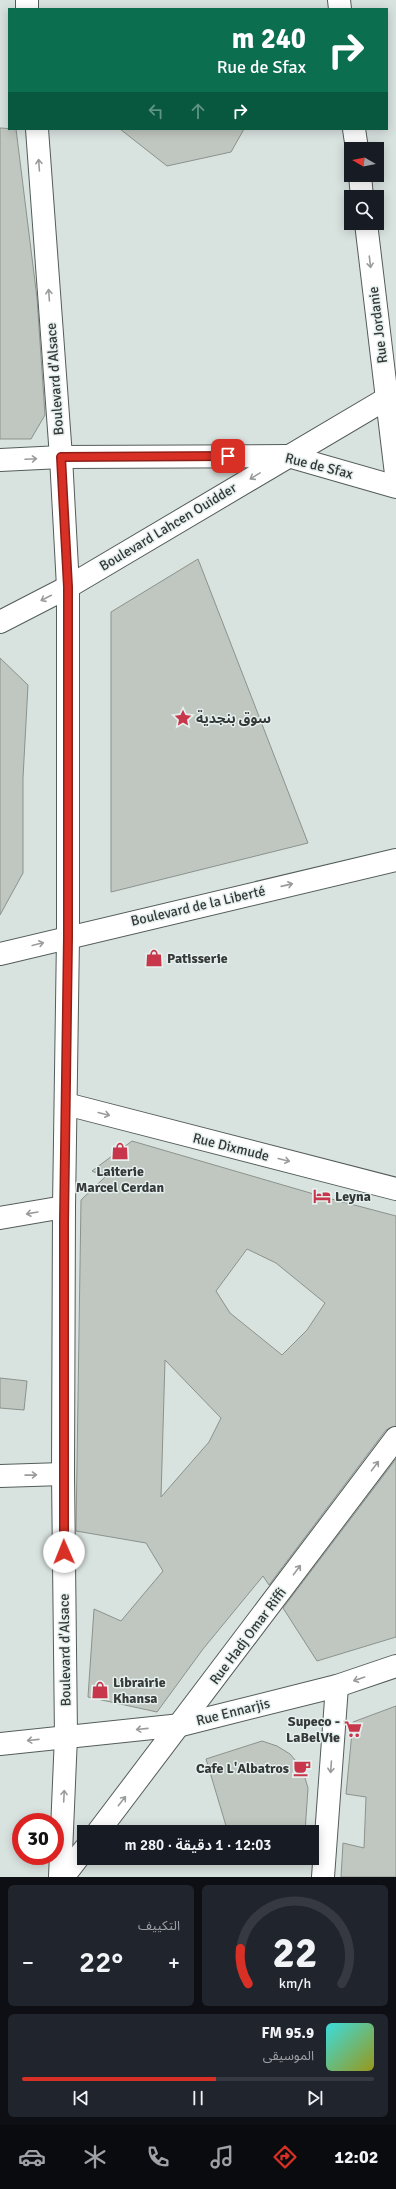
<!DOCTYPE html>
<html lang="ar">
<head>
<meta charset="utf-8">
<style>
  body { margin:0; font-family:Signika,"Noto Sans Arabic",sans-serif; background:#20242c; color:#f1f3f6; direction:rtl; height:100vh; display:flex; flex-direction:column; font-size:15px; white-space:nowrap }
  * { box-sizing:border-box; margin:0 }
  p { font-size:13px; color:#9ea1a6 }
  .icon { flex:none; width:22px; height:22px; fill:none; stroke:currentColor; stroke-width:2; stroke-linecap:round; stroke-linejoin:round }
  .map { position:relative; height:1877px; overflow:hidden; direction:ltr }
  .drawer { display:flex; flex-direction:column; gap:8px; padding:8px; background:#0d0f14; flex:1 }
  .drawer>* { flex:none }
  .guide { position:absolute; left:8px; top:8px; width:380px; height:122px; border-radius:0px; box-shadow:0 2px 10px #0003; direction:rtl; background:#0b6e4f; color:#fff; overflow:hidden }
  .needle { width:26px; rotate:279deg }
  .controls { position:absolute; left:344px; top:142px; display:grid; gap:8px }
  .controls a { display:grid; place-items:center; width:40px; height:40px; border-radius:0px; background:#171b24; box-shadow:0 2px 10px #0003; font-size:20px }
  .speed { position:absolute; left:12px; top:1813px; display:flex; gap:8px; font-size:20px; font-weight:700; text-align:center }
  .speed>* { display:grid; place-content:center; width:52px; height:52px; border-radius:50%; background:#171b24; box-shadow:0 2px 10px #0003; line-height:1 }
  .speed .limit { border:6px solid #d22; background:#fff; color:#111 }
  .pin { position:absolute; display:grid; place-items:center; width:34px; height:34px; color:#fff; margin:-17px; border-radius:8px; box-shadow:0 2px 6px #0006 }
  .me { position:absolute; width:44px; margin:-22px; rotate:359deg; stroke-linejoin:round; filter:drop-shadow(0 0 3px #0008) }
  .turn { display:flex; align-items:center; gap:14px; height:84px; padding:0 16px; font-size:18px }
  .turn .icon { width:52px; height:52px; stroke-width:2.5 }
  .turn b { display:block; font-size:28px; line-height:34px }
  .lanes { display:flex; align-items:center; height:38px; padding:0 16px; background:#0003; justify-content:center; gap:20px; direction:ltr }
  .lanes .off { opacity:.35 }
  .big { font-size:30px; font-weight:600; line-height:1.1 }
  .drawer .widget { flex:1; display:flex; flex-direction:column; justify-content:center; gap:6px; min-width:0; padding:0 14px; border-radius:6px; background:#20242c }
  .drawer .dial { align-items:center; gap:0 }
  .dial svg { height:104px; overflow:visible; fill:none; stroke:#363941; stroke-width:7; stroke-linecap:round; text-anchor:middle }
  .dial text { fill:#f1f3f6; stroke:none }
  .song { display:flex; align-items:center; gap:12px }
  .cover { width:48px; height:48px; border-radius:6px; background:linear-gradient(135deg,hsl(180 70% 55%),hsl(60 70% 35%)) }
  .played { height:4px; border-radius:2px; background:linear-gradient(90deg,#d93025 55%,#363941 55%) }
  .keys { display:flex; justify-content:space-around; direction:ltr }
  .heat { display:flex; justify-content:space-between; align-items:center; font-size:22px; direction:ltr }
  .drawer .tiles { flex:1; display:grid; gap:8px; grid-template-columns:1fr 1fr }
  .widget:last-child { grid-column:span 2 }
  .trip { position:absolute; left:77px; top:1825px; width:242px; height:40px; border-radius:0px; background:#171b24; box-shadow:0 2px 10px #0003; font-weight:600; line-height:40px; text-align:center; direction:rtl }
  .menu { display:flex; height:64px; justify-content:space-around; align-items:center; background:#090b0e; color:#9ea1a6 }
  .menu .icon { width:28px; height:28px }
  .menu .selected { color:#d93025 }
  .menu b { font-size:18px; color:#f1f3f6 }
  .map>svg:first-child { display:block }
  .building { fill:#c0c6c0; stroke:#8c938d; fill-rule:evenodd }
  .lines { fill:none; stroke-linecap:round; stroke-linejoin:round }
  .minor-casing { stroke:#545d5b; stroke-width:24 }
  .tertiary-casing { stroke:#545d5b; stroke-width:24 }
  .minor { stroke:#fff; stroke-width:22 }
  .tertiary { stroke:#fff; stroke-width:22 }
  .oneway { stroke:#9a9c9b }
  .route-casing { stroke:#8d1f18; stroke-width:10 }
  .route { stroke:#d93025; stroke-width:7 }
  .labels { text-anchor:middle; dominant-baseline:central; stroke-width:3; stroke-linejoin:round; paint-order:stroke }
  .street-label { font-size:14px; fill:#343837; stroke:#e5efed }
  .poi-label { font-size:14px; font-weight:bold; fill:#343837; stroke:#e5efed; text-anchor:start }
</style>
</head>
<body>
<div class="map">
<svg width="396" height="1877" viewBox="0 0 396 1877">
  <rect width="100%" height="100%" fill="#d8e2df"/>
  <!-- building -->
  <g class="building">
    <path d="M0 128 16 129 37 298 45 415 31 439H0Z"/>
    <path d="M120 129H244L231 152 167 166Z"/>
    <path d="M198 559 308 843 111 892V612Z"/>
    <path d="M0 658 28 685 23 778V873L0 915Z"/>
    <path d="M132 1141 324 1197 396 1216V1426L386 1430 269 1585 263 1576 203 1649 157 1712 88 1697 94 1609 121 1621 163 1571 146 1543 76 1531 81 1200 105 1177 92 1171ZM247 1249 276 1263 325 1303 307 1330 282 1355 230 1313 216 1291ZM165 1360 221 1418 209 1442 161 1497Z"/>
    <path d="M0 1378 27 1381 24 1410 0 1408Z"/>
    <path d="M396 1459V1637L317 1661 283 1608Z"/>
    <path d="M396 1706V1877H341L343 1843 364 1848 366 1797 346 1794 353 1722Z"/>
    <path d="M262 1741 277 1746 290 1754 302 1768 308 1788 305 1832H250L227 1829 206 1759Z"/>
  </g>
  <g class="lines">
    <!-- minor casing -->
    <g class="minor-casing">
      <g id="minor">
        <path d="M27 0V9"/>
        <path d="M339 0 340 9"/>
        <path d="M37 129 61 457 68 587V937L64 1207 63 1474 66 1736 60 1877"/>
        <path d="M354 129 357 149"/>
        <path d="M360 175 362 197"/>
        <path d="M366 223 396 474"/>
        <path d="M0 460 61 457 288 456 396 487"/>
        <path d="M0 622 68 587 396 393"/>
        <path d="M0 954 396 860"/>
        <path d="M66 1104 396 1189"/>
        <path d="M0 1218 64 1207"/>
        <path d="M0 1476 63 1474"/>
        <path d="M0 1744 181 1725 337 1686 396 1666"/>
        <path d="M323 1877 337 1686"/>
      </g>
    </g>
    <!-- tertiary casing -->
    <g class="tertiary-casing">
      <g id="tertiary">
        <path d="M98 1832 396 1438"/>
        <path d="M63 1877 84 1850"/>
      </g>
    </g>
    <!-- minor -->
    <use href="#minor" class="minor"/>
    <!-- tertiary -->
    <use href="#tertiary" class="tertiary"/>
  </g>
  <!-- one-way arrows -->
  <defs><path id="oneway-shaft" d="M-6 0H5M1.5-3L5.5 0L1.5 3" fill="none" stroke-width="1.6" stroke-linecap="round" stroke-linejoin="round"/></defs>
  <g class="oneway">
    <use href="#oneway-shaft" transform="translate(39 165) rotate(-94)"/>
    <use href="#oneway-shaft" transform="translate(370 262) rotate(83)"/>
    <use href="#oneway-shaft" transform="translate(49 295) rotate(-94)"/>
    <use href="#oneway-shaft" transform="translate(31 459) rotate(-3)"/>
    <use href="#oneway-shaft" transform="translate(255 476) rotate(149)"/>
    <use href="#oneway-shaft" transform="translate(46 598) rotate(153)"/>
    <use href="#oneway-shaft" transform="translate(287 885) rotate(-13)"/>
    <use href="#oneway-shaft" transform="translate(38 944) rotate(-14)"/>
    <use href="#oneway-shaft" transform="translate(104 1114) rotate(14)"/>
    <use href="#oneway-shaft" transform="translate(284 1160) rotate(14)"/>
    <use href="#oneway-shaft" transform="translate(32 1213) rotate(170)"/>
    <use href="#oneway-shaft" transform="translate(375 1466) rotate(-53)"/>
    <use href="#oneway-shaft" transform="translate(31 1475) rotate(-1)"/>
    <use href="#oneway-shaft" transform="translate(297 1570) rotate(-53)"/>
    <use href="#oneway-shaft" transform="translate(359 1679) rotate(161)"/>
    <use href="#oneway-shaft" transform="translate(142 1729) rotate(174)"/>
    <use href="#oneway-shaft" transform="translate(33 1740) rotate(174)"/>
    <use href="#oneway-shaft" transform="translate(331 1767) rotate(94)"/>
    <use href="#oneway-shaft" transform="translate(64 1796) rotate(-87)"/>
    <use href="#oneway-shaft" transform="translate(122 1801) rotate(-52)"/>
  </g>
  <g class="lines">
    <!-- route casing -->
    <g class="route-casing">
      <path id="route" d="M64 1552V1223L68 937V587L61 457 228 456"/>
    </g>
    <!-- route -->
    <use href="#route" class="route"/>
  </g>
  <!-- icons -->
  <defs>
    <g id="sight-bare" transform="scale(1.38)"><path d="M0-6L1.8-2.2L6-1.7L2.9 1.2L3.7 5.4L0 3.3L-3.7 5.4L-2.9 1.2L-6-1.7L-1.8-2.2Z" fill="#c7364a" stroke="#e5efed" stroke-width="2.5" paint-order="stroke"/></g>
    <g id="shop-bare" transform="scale(1.38)"><path d="M-5-2.5h2.3a2.7 3.5 0 0 1 5.4 0H5L5.5 6h-11ZM-1.5-2.5h3a1.5 2.3 0 0 0-3 0Z" fill="#c7364a" stroke="#e5efed" stroke-width="2.5" paint-order="stroke"/></g>
    <g id="hotel-bare" transform="scale(1.38)"><path d="M-6-4.5h1.5V1H6V5H4.5V3h-9V5H-6ZM-4 0a1.8 1.8 0 1 1 3.6 0ZM.5 0V-2.5h3Q6-2.5 6 0Z" fill="#c7364a" stroke="#e5efed" stroke-width="2.5" paint-order="stroke"/></g>
    <g id="supermarket-bare" transform="scale(1.38)"><path d="M-6-5.5h2.5l.6 2H6L4.5 2H-2.5L-4.4-4H-6ZM-1.5 3.2a1.3 1.3 0 1 0 .1 0ZM3 3.2a1.3 1.3 0 1 0 .1 0Z" fill="#c7364a" stroke="#e5efed" stroke-width="2.5" paint-order="stroke"/></g>
    <g id="cafe-bare" transform="scale(1.38)"><path d="M-5.5-4.5H6V0H3Q3 3.5 0 3.5H-2.5Q-5.5 3.5-5.5 0ZM3-3.2v2h1.7v-2ZM-6 4.5H4V6H-6Z" fill="#c7364a" stroke="#e5efed" stroke-width="2.5" paint-order="stroke"/></g>
  </defs>
  <g fill-rule="evenodd">
    <use href="#sight-bare" x="183" y="718"/>
    <use href="#shop-bare" x="154" y="958"/>
    <use href="#shop-bare" x="120" y="1151"/>
    <use href="#hotel-bare" x="322" y="1196"/>
    <use href="#shop-bare" x="100" y="1690"/>
    <use href="#supermarket-bare" x="353" y="1729"/>
    <use href="#cafe-bare" x="302" y="1768"/>
  </g>
  <g class="labels">
    <!-- street labels -->
    <g class="street-label">
      <text transform="translate(378 325) rotate(-97)">Rue Jordanie</text>
      <text transform="translate(55 379) rotate(-94)">Boulevard d'Alsace</text>
      <text transform="translate(319 466) rotate(14)">Rue de Sfax</text>
      <text transform="translate(168 527) rotate(-31)">Boulevard Lahcen Ouidder</text>
      <text transform="translate(198 906) rotate(-13)">Boulevard de la Liberté</text>
      <text transform="translate(231 1147) rotate(14)">Rue Dixmude</text>
      <text transform="translate(248 1636) rotate(-53)">Rue Hadj Omar Riffi</text>
      <text transform="translate(65 1650) rotate(-91)">Boulevard d'Alsace</text>
      <text transform="translate(233 1712) rotate(-14)">Rue Ennarjis</text>
    </g>
    <!-- poi labels -->
    <g class="poi-label">
      <text x="196" y="718">سوق بنجدية</text>
      <text x="167" y="958">Patisserie</text>
      <text x="120" y="1171" text-anchor="middle">Laiterie<tspan x="120" dy="16">Marcel Cerdan</tspan></text>
      <text x="335" y="1196">Leyna</text>
      <text x="113" y="1682">Librairie<tspan x="113" dy="16">Khansa</tspan></text>
      <text x="340" y="1721" text-anchor="end">Supeco -<tspan x="340" dy="16">LaBelVie</tspan></text>
      <text x="289" y="1768" text-anchor="end">Cafe L'Albatros</text>
    </g>
  </g>
</svg>
<div class="controls">
<a><svg class="needle" viewBox="-14 -14 28 28"><path d="M0-13l5 13h-10z" fill="#e53935"/><path d="M0 13l5-13h-10z" fill="#9ea1a6"/></svg></a>
<a><svg class="icon" aria-label="search" viewBox="0 0 24 24"><circle cx="10" cy="10" r="6"/><path d="M15 15l6 6"/></svg></a>
</div>
<div class="speed"><div class="limit">30</div></div>
<div class="pin" style="left:228px;top:456px;background:#d93025"><svg class="icon" aria-label="arrive" viewBox="0 0 24 24"><path d="M6 21V4h12l-3 4 3 4H6"/></svg></div>
<svg class="me" style="left:64px;top:1552px" viewBox="-20 -20 40 40"><circle r="19" fill="#fff"/><path d="M0-13L10 11 0 6-10 11z" fill="#d93025"/></svg>
<div class="trip">12:03 · 1 دقيقة · 280 m</div>
<div class="guide">
<div class="turn"><svg class="icon" aria-label="right" viewBox="0 0 24 24"><path d="M7 20v-9h11M14 6l5 5-5 5"/></svg><div><b>240 m</b>Rue de Sfax</div></div>
<div class="lanes"><svg class="icon off" aria-label="left" viewBox="0 0 24 24"><path d="M17 20v-9H6M10 6l-5 5 5 5"/></svg><svg class="icon off" aria-label="ahead" viewBox="0 0 24 24"><path d="M12 20V5M6 11l6-6 6 6"/></svg><svg class="icon" aria-label="right" viewBox="0 0 24 24"><path d="M7 20v-9h11M14 6l5 5-5 5"/></svg></div>
</div>
</div>
<section class="drawer">
<div class="tiles">
<div class="widget dial"><svg viewBox="0 0 100 80">
<path d="M14 69A42 42 0 1 1 86 69"/>
<path d="M14 69A42 42 0 0 1 8 42" stroke="#d93025"/>
<text x="50" y="56" font-size="32" font-weight="700">22</text>
<text x="50" y="72" font-size="11">km/h</text>
</svg></div>
<div class="widget"><p>التكييف</p>
<div class="heat"><a>−</a><b class="big">22°</b><a>+</a></div>
</div>
<div class="widget">
<div class="song"><i class="cover"></i><div><b>95.9 FM</b><p>الموسيقى</p></div></div>
<div class="played"></div>
<div class="keys"><svg class="icon" aria-label="previous" viewBox="0 0 24 24"><path d="M18 5L8 12l10 7zM5 5v14"/></svg><svg class="icon" aria-label="pause" viewBox="0 0 24 24"><path d="M8 5v14M16 5v14"/></svg><svg class="icon" aria-label="next" viewBox="0 0 24 24"><path d="M6 5l10 7-10 7zM19 5v14"/></svg></div>
</div>
</div>
</section>
<nav class="menu">
<b>12:02</b>
<svg class="icon selected" aria-label="directions" viewBox="0 0 24 24"><path d="M12 3l9 9-9 9-9-9zM9 14v-3h6M13 9l2 2-2 2"/></svg>
<svg class="icon" aria-label="music" viewBox="0 0 24 24"><path d="M9 18V5l10-2v13"/><circle cx="6" cy="18" r="3"/><circle cx="16" cy="16" r="3"/></svg>
<svg class="icon" aria-label="phone" viewBox="0 0 24 24"><path d="M5 4h4l2 5-3 2q2 4 5 5l2-3 5 2v4C11 20 4 13 5 4z"/></svg>
<svg class="icon" aria-label="climate" viewBox="0 0 24 24"><path d="M12 3v18M4 7l16 10M4 17L20 7"/></svg>
<svg class="icon" aria-label="car" viewBox="0 0 24 24"><path d="M5 17H2v-5l4-1 3-4h7l3 4 3 1v5h-3M9 17h6M6 11h13"/><circle cx="7" cy="17" r="2"/><circle cx="17" cy="17" r="2"/></svg>
</nav>
</body>
</html>
